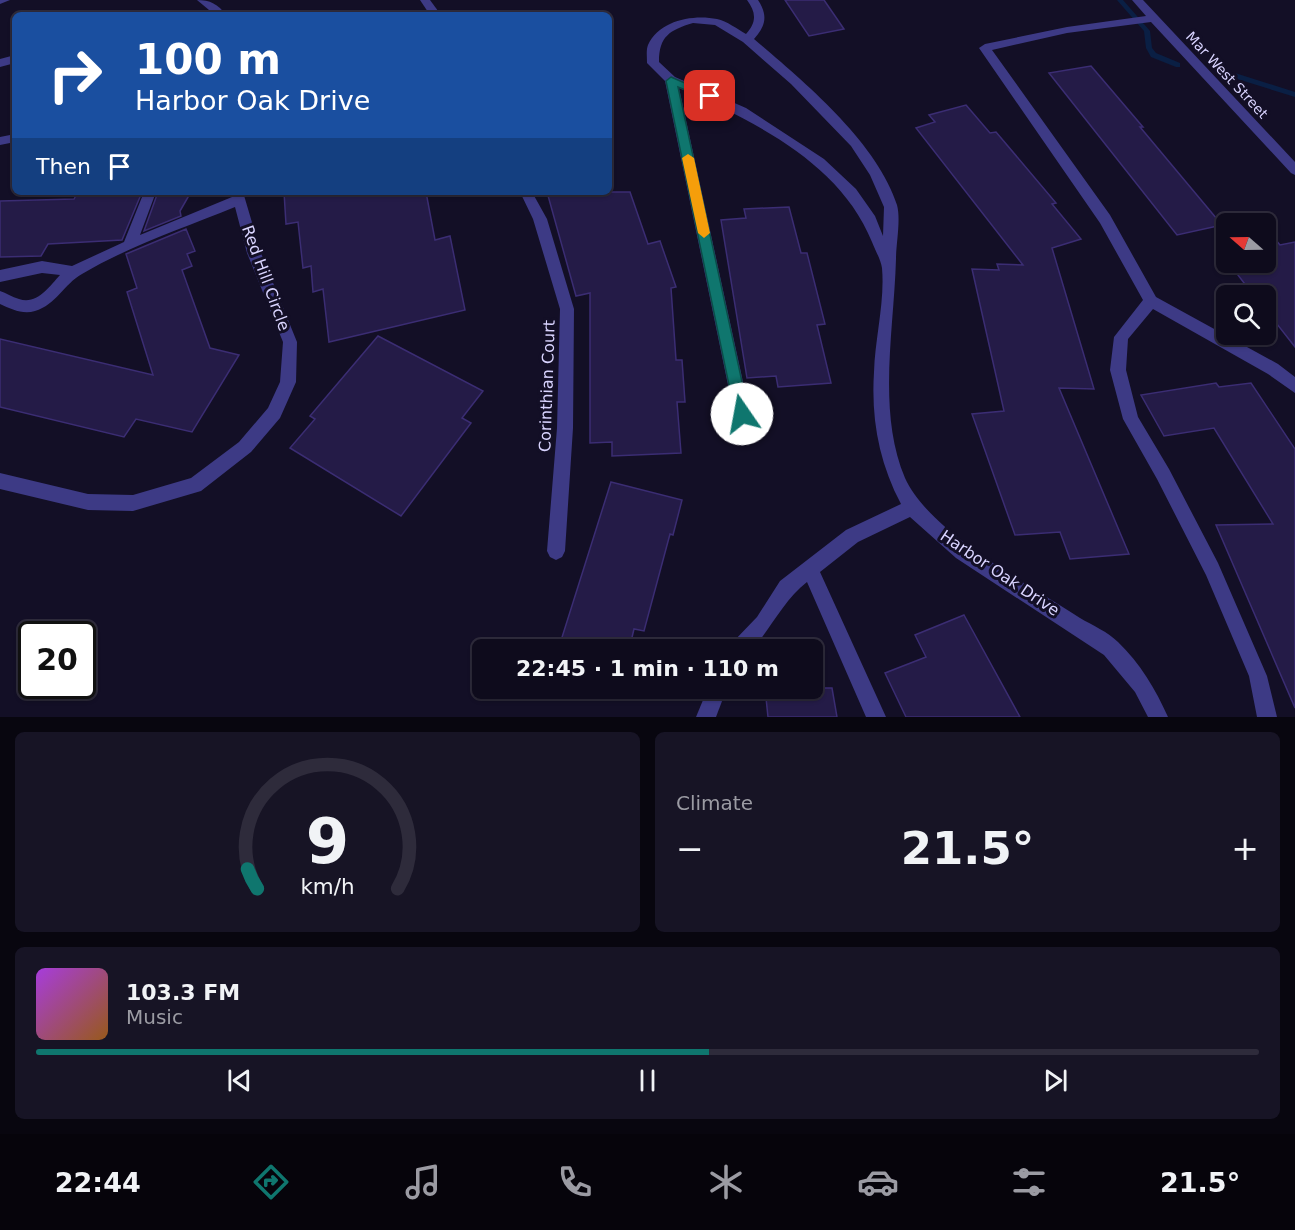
<!DOCTYPE html>
<html lang="en">
<head>
<meta charset="utf-8">
<style>
  body { margin:0; font-family:"DejaVu Sans",sans-serif; background:#171425; color:#f1f3f6; height:100vh; display:flex; flex-direction:column; font-size:22px; white-space:nowrap }
  * { box-sizing:border-box; margin:0 }
  p { font-size:20px; color:#9b9ba3 }
  .icon { flex:none; width:33px; height:33px; fill:none; stroke:currentColor; stroke-width:2; stroke-linecap:round; stroke-linejoin:round }
  .map { position:relative; height:717px; overflow:hidden }
  .panel { display:flex; flex-direction:column; gap:15px; padding:15px; background:#08060f; flex:1 }
  .panel>* { flex:none }
  .hud { position:absolute; left:12px; top:12px; width:600px; height:183px; border-radius:9px; box-shadow:0 2px 4px #0004,0 0 0 2px #2e2b3b; background:#1a4fa0; color:#fff; overflow:hidden }
  .needle { width:39px; rotate:290deg }
  .buttons { position:absolute; left:1216px; top:213px; display:grid; gap:12px }
  .buttons a { display:grid; place-items:center; width:60px; height:60px; border-radius:9px; background:#0e0b1c; box-shadow:0 2px 4px #0004,0 0 0 2px #2e2b3b; font-size:30px }
  .speed { position:absolute; left:18px; top:621px; display:flex; gap:12px; font-size:30px; font-weight:700; text-align:center }
  .speed>* { display:grid; place-content:center; width:78px; height:78px; border-radius:50%; background:#0e0b1c; box-shadow:0 2px 4px #0004,0 0 0 2px #2e2b3b; line-height:1 }
  .speed .limit { border:3px solid #111; border-radius:9px; background:#fff; color:#111 }
  .pin { position:absolute; display:grid; place-items:center; width:51px; height:51px; color:#fff; margin:-26px; border-radius:12px; box-shadow:0 3px 9px #0006 }
  .me { position:absolute; width:66px; margin:-33px; rotate:348deg; stroke-linejoin:round; filter:drop-shadow(0 0 4px #0008) }
  .turn { display:flex; align-items:center; gap:21px; height:126px; padding:0 24px; font-size:27px }
  .turn .icon { width:78px; height:78px; stroke-width:2.5 }
  .turn b { display:block; font-size:42px; line-height:51px }
  .then { display:flex; align-items:center; height:57px; padding:0 24px; background:#0003; gap:12px; font-size:22px }
  .big { font-size:45px; font-weight:600; line-height:1.1 }
  .panel .widget { flex:1; display:flex; flex-direction:column; justify-content:center; gap:9px; min-width:0; padding:0 21px; border-radius:9px; background:#171425 }
  .panel .dial { align-items:center; gap:0 }
  .dial svg { height:156px; overflow:visible; fill:none; stroke:#2e2b3b; stroke-width:7; stroke-linecap:round; text-anchor:middle }
  .dial text { fill:#f1f3f6; stroke:none }
  .song { display:flex; align-items:center; gap:18px }
  .cover { width:72px; height:72px; border-radius:9px; background:linear-gradient(135deg,hsl(280 70% 55%),hsl(30 70% 35%)) }
  .played { height:6px; border-radius:3px; background:linear-gradient(90deg,#0f766e 55%,#2e2b3b 55%) }
  .keys { display:flex; justify-content:space-around; direction:ltr }
  .heat { display:flex; justify-content:space-between; align-items:center; font-size:33px; direction:ltr }
  .panel .tiles { flex:1; display:grid; gap:15px; grid-template-columns:1fr 1fr }
  .widget:last-child { grid-column:span 2 }
  .trip { position:absolute; left:472px; top:639px; width:351px; height:60px; border-radius:9px; background:#0e0b1c; box-shadow:0 2px 4px #0004,0 0 0 2px #2e2b3b; font-weight:600; line-height:60px; text-align:center }
  .menu { display:flex; height:96px; justify-content:space-around; align-items:center; background:#06040b; color:#9b9ba3 }
  .menu .icon { width:42px; height:42px }
  .menu .current { color:#0f766e }
  .menu b { font-size:27px; color:#f1f3f6 }
  .map>svg:first-child { display:block }
  .lines { fill:none; stroke-linecap:round; stroke-linejoin:round }
  .stream { fill:#0a1f44; fill-rule:evenodd }
  .building { fill:#241b47; stroke:#3b2d73; stroke-width:1.5 }
  .minor { fill:#3d3a85; fill-rule:evenodd }
  .route { fill:#0f766e; stroke:#0a4d48; stroke-width:1.5 }
  .slow { fill:#f59e0b }
  .labels { text-anchor:middle; dominant-baseline:central; stroke-width:6; stroke-linejoin:round; paint-order:stroke }
  .far-street-label { font-size:14px; fill:#d9d4ff; stroke:#130f26 }
  .street-label { font-size:16px; fill:#d9d4ff; stroke:#130f26 }
</style>
</head>
<body>
<div class="map">
<svg width="1295" height="717" viewBox="0 0 1295 717">
  <rect width="100%" height="100%" fill="#130f26"/>
  <g class="lines">
    <!-- stream -->
    <g class="stream">
      <path d="M1117 0H1123L1150 31 1152 48 1156 53 1180 63V67H1176L1151 57 1146 48 1144 31Z"/>
      <path d="M1231 73H1235L1295 92V97L1231 77Z"/>
    </g>
  </g>
  <!-- building -->
  <g class="building">
    <path d="M785 0H824L844 29 809 36Z"/>
    <path d="M1091 66 1143 127H1140L1222 225 1177 235 1049 73Z"/>
    <path d="M966 105 990 133 996 132 1056 203 1052 204 1081 239 1052 248 1094 389 1059 388 1129 554 1070 559 1060 532 1015 535 972 414 1004 411 972 269 999 270 997 264 1023 265 916 128 935 122 929 115Z"/>
    <path d="M78 192H142L122 240 48 244 41 256 0 257V201L74 199Z"/>
    <path d="M158 192H191L180 211 181 216 144 231Z"/>
    <path d="M284 192H426L435 240 450 236 465 310 329 342 323 289 313 292 311 266 303 268 298 222 286 224Z"/>
    <path d="M547 192H630L648 244 660 241 676 287 671 288 676 360H682L685 402H677L681 453 612 456V442L590 443V293L576 296Z"/>
    <path d="M789 207 801 253H807L825 324 817 325 831 383 778 387 776 376 747 378 721 220 746 218 744 209Z"/>
    <path d="M186 229 195 251 187 254 192 266 182 270 210 348 239 355 192 432 136 419 124 437 0 407V339L153 375 127 292 137 288 126 254Z"/>
    <path d="M1270 233 1280 245 1295 242V347L1266 310V296H1254L1228 262H1266V234Z"/>
    <path d="M378 336 483 391 462 418 471 423 401 516 290 448 315 419 310 416Z"/>
    <path d="M1216 383 1219 387 1251 383 1295 449V708L1216 525 1273 524 1214 428 1164 436 1141 395Z"/>
    <path d="M611 482 682 500 673 535 670 534 644 631 634 629 629 650H558Z"/>
    <path d="M964 615 1020 717H906L885 673 926 657 915 635Z"/>
    <path d="M765 688H832L837 717H768Z"/>
  </g>
  <g class="lines">
    <!-- minor -->
    <g class="minor">
      <path d="M0 0H10L0 4Z"/>
      <path d="M197 0C210 0 218 4 226 15H215Z"/>
      <path d="M420 0H430L441 15H430Z"/>
      <path d="M747 0H758C768 15 766 26 754 39 803 81 877 142 897 205 901 220 896 243 896 259 894 330 877 412 905 478 929 532 1031 586 1080 618 1092 625 1108 632 1118 642 1140 663 1156 690 1168 717H1148L1135 692 1104 655 956 558 910 517 858 542 820 572 886 717H866L807 582C784 600 771 628 752 650H730L732 643 757 617 780 581 846 530 901 504C879 462 871 419 874 372 875 338 885 302 882 268 881 260 875 250 872 242 840 162 753 121 679 88L750 414 748 419 742 421 736 419 734 414 665 81 647 63C647 57 646 50 648 45 659 20 694 14 717 19 727 21 737 29 746 34 757 22 756 12 747 0ZM693 23 715 25 743 42 791 84 851 146 870 175 884 207 883 236 875 216 856 189 824 159 746 108 675 77 659 62C659 36 670 30 693 23Z"/>
      <path d="M1132 0H1143L1295 162V175L1291 173 1151 22 1067 33 992 50 1110 215 1156 297 1278 364 1295 377V393L1268 374 1153 309 1128 339 1126 370 1138 417 1169 469 1218 563 1267 676 1277 717H1257L1249 676 1206 575 1157 479 1123 419 1110 370 1114 337 1143 300 1100 223 979 48 985 44 1067 27 1146 16Z"/>
      <path d="M15 55V63L0 67V59Z"/>
      <path d="M15 134V142L0 145V137Z"/>
      <path d="M144 192H156L140 235 232 197 231 192H243L261 253 297 342 296 382 280 418 251 452 201 491 133 511 88 510 0 489V473L88 494 133 495 191 478 239 442 268 408 280 382 283 342 247 253 235 207C184 228 129 246 82 274 64 284 56 305 35 311 23 315 11 309 0 304V291C6 293 12 297 19 299 37 305 49 287 60 275L42 273 0 282V270L42 261 72 266 124 242Z"/>
      <path d="M520 192H532L547 219 574 309 573 428 565 551 562 557 556 560 550 557 547 551 557 428 560 309 533 219Z"/>
      <path d="M708 688H727L716 717H696Z"/>
    </g>
  </g>
  <!-- route -->
  <path class="route" d="M671 77 715 96 710 100 678 87 749 414 747 419 742 421 737 419 735 414 666 81Z"/>
  <!-- slow -->
  <path class="slow" d="M688 154 694 158 710 233 704 238 698 233 682 158Z"/>
  <g class="labels">
    <!-- far-street labels -->
    <g class="far-street-label">
      <text transform="translate(1227 75) rotate(47)">Mar West Street</text>
    </g>
    <!-- street labels -->
    <g class="street-label">
      <text transform="translate(266 278) rotate(70)">Red Hill Circle</text>
      <text transform="translate(547 386) rotate(-88)">Corinthian Court</text>
      <text transform="translate(1000 573) rotate(34)">Harbor Oak Drive</text>
    </g>
  </g>
</svg>
<div class="buttons">
<a><svg class="needle" viewBox="-14 -14 28 28"><path d="M0-13l5 13h-10z" fill="#e53935"/><path d="M0 13l5-13h-10z" fill="#9b9ba3"/></svg></a>
<a><svg class="icon" aria-label="search" viewBox="0 0 24 24"><circle cx="10" cy="10" r="6"/><path d="M15 15l6 6"/></svg></a>
</div>
<div class="speed"><div class="limit">20</div></div>
<div class="pin" style="left:710px;top:96px;background:#d93025"><svg class="icon" aria-label="arrive" viewBox="0 0 24 24"><path d="M6 21V4h12l-3 4 3 4H6"/></svg></div>
<svg class="me" style="left:742px;top:414px" viewBox="-20 -20 40 40"><circle r="19" fill="#fff"/><path d="M0-13L10 11 0 6-10 11z" fill="#0f766e"/></svg>
<div class="trip">22:45 · 1 min · 110 m</div>
<div class="hud">
<div class="turn"><svg class="icon" aria-label="right" viewBox="0 0 24 24"><path d="M7 20v-9h11M14 6l5 5-5 5"/></svg><div><b>100 m</b>Harbor Oak Drive</div></div>
<div class="then">Then<svg class="icon" aria-label="arrive" viewBox="0 0 24 24"><path d="M6 21V4h12l-3 4 3 4H6"/></svg></div>
</div>
</div>
<section class="panel">
<div class="tiles">
<div class="widget dial"><svg viewBox="0 0 100 80">
<path d="M14 69A42 42 0 1 1 86 69"/>
<path d="M14 69A42 42 0 0 1 9 59" stroke="#0f766e"/>
<text x="50" y="56" font-size="32" font-weight="700">9</text>
<text x="50" y="72" font-size="11">km/h</text>
</svg></div>
<div class="widget"><p>Climate</p>
<div class="heat"><a>−</a><b class="big">21.5°</b><a>+</a></div>
</div>
<div class="widget">
<div class="song"><i class="cover"></i><div><b>103.3 FM</b><p>Music</p></div></div>
<div class="played"></div>
<div class="keys"><svg class="icon" aria-label="previous" viewBox="0 0 24 24"><path d="M18 5L8 12l10 7zM5 5v14"/></svg><svg class="icon" aria-label="pause" viewBox="0 0 24 24"><path d="M8 5v14M16 5v14"/></svg><svg class="icon" aria-label="next" viewBox="0 0 24 24"><path d="M6 5l10 7-10 7zM19 5v14"/></svg></div>
</div>
</div>
</section>
<nav class="menu">
<b>22:44</b>
<svg class="icon current" aria-label="directions" viewBox="0 0 24 24"><path d="M12 3l9 9-9 9-9-9zM9 14v-3h6M13 9l2 2-2 2"/></svg>
<svg class="icon" aria-label="music" viewBox="0 0 24 24"><path d="M9 18V5l10-2v13"/><circle cx="6" cy="18" r="3"/><circle cx="16" cy="16" r="3"/></svg>
<svg class="icon" aria-label="phone" viewBox="0 0 24 24"><path d="M5 4h4l2 5-3 2q2 4 5 5l2-3 5 2v4C11 20 4 13 5 4z"/></svg>
<svg class="icon" aria-label="climate" viewBox="0 0 24 24"><path d="M12 3v18M4 7l16 10M4 17L20 7"/></svg>
<svg class="icon" aria-label="car" viewBox="0 0 24 24"><path d="M5 17H2v-5l4-1 3-4h7l3 4 3 1v5h-3M9 17h6M6 11h13"/><circle cx="7" cy="17" r="2"/><circle cx="17" cy="17" r="2"/></svg>
<svg class="icon" aria-label="filters" viewBox="0 0 24 24"><path d="M4 7h16M4 17h16"/><circle cx="9" cy="7" r="2"/><circle cx="15" cy="17" r="2"/></svg>
<b>21.5°</b>
</nav>
</body>
</html>
